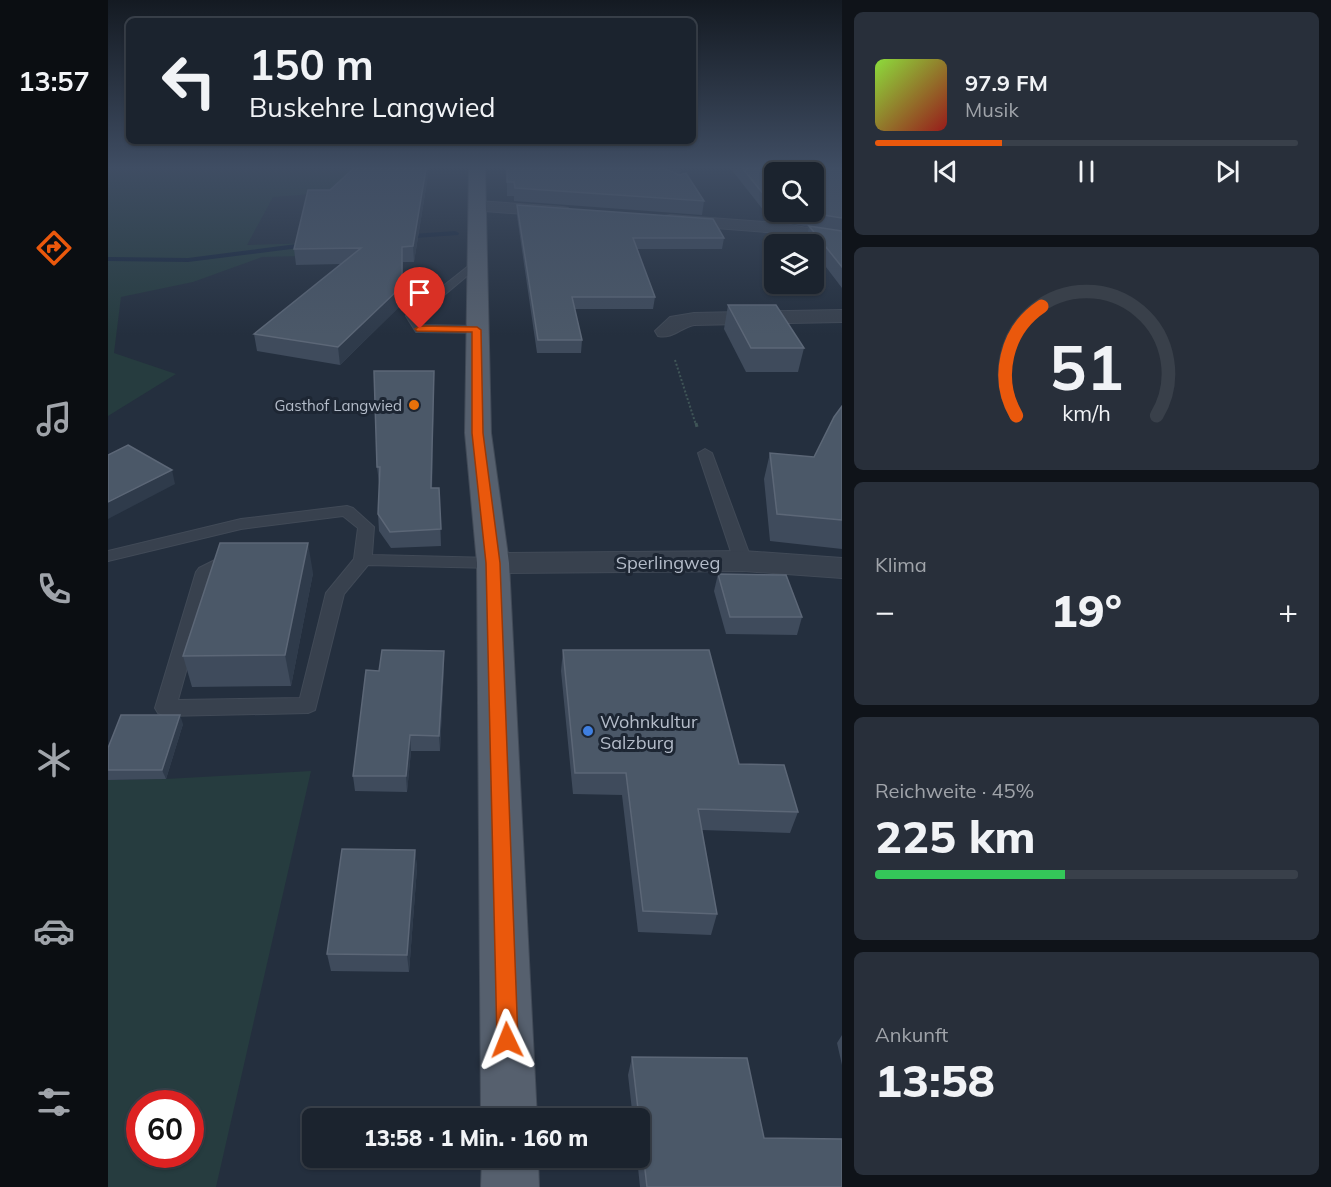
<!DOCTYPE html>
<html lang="de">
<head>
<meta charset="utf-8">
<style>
  body { margin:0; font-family:Mulish,sans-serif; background:#282f3a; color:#f1f3f6; height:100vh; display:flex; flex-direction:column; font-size:22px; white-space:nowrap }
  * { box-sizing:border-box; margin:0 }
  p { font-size:20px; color:#a0a4aa }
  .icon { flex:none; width:33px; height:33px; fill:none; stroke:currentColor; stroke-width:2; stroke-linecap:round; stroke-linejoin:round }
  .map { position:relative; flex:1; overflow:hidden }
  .details { display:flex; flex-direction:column; gap:12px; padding:12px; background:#0f1319; width:489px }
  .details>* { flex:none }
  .top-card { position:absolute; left:18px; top:18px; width:570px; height:126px; border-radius:9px; box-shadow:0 2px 4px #0004,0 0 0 2px #39404a; background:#1b232e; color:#f1f3f6; overflow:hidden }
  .controls { position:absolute; left:656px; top:162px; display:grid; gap:12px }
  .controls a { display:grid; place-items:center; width:60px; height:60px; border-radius:9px; background:#1b232e; box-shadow:0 2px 4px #0004,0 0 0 2px #39404a; font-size:30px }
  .speed { position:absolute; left:18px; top:1090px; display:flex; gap:12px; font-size:30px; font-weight:700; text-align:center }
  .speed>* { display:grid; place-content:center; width:78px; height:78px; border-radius:50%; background:#1b232e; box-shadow:0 2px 4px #0004,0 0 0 2px #39404a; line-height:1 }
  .speed .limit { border:9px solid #d22; background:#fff; color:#111 }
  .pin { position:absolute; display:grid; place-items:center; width:51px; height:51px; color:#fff; margin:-62px -26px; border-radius:50% 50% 50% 0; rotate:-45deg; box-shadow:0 0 6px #0007 }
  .pin .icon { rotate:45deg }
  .me { position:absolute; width:66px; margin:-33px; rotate:358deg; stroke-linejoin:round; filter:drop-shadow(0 0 4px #0008) }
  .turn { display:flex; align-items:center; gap:21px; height:126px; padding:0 24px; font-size:27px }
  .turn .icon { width:78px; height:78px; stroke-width:2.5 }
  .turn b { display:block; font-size:42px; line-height:51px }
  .big { font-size:45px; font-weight:800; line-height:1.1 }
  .details .widget { flex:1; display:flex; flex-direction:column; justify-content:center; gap:9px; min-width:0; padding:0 21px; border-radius:9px; background:#282f3a }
  .details .dial { align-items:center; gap:0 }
  .dial svg { height:156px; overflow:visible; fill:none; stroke:#39404a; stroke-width:7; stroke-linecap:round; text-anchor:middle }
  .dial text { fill:#f1f3f6; stroke:none }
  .song { display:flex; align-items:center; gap:18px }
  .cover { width:72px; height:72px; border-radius:9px; background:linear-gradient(135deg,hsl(90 70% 55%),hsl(0 70% 35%)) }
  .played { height:6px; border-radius:3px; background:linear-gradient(90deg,#ea580c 30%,#39404a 30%) }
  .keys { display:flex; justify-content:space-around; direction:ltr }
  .heat { display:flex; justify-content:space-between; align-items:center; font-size:33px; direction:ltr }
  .charge { height:9px; border-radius:4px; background:linear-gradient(90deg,#34c759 45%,#39404a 0) }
  .trip { position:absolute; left:194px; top:1108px; width:348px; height:60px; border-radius:9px; background:#1b232e; box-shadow:0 2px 4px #0004,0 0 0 2px #39404a; font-weight:800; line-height:60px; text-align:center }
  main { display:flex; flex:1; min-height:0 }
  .tab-bar { display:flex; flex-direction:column; width:108px; justify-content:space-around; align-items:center; background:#0b0e12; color:#a0a4aa }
  .tab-bar .icon { width:42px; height:42px }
  .tab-bar .selected { color:#ea580c }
  .tab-bar b { font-size:27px; color:#f1f3f6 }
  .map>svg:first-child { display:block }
  .green { fill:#263c3f; fill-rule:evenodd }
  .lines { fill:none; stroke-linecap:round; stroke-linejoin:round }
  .stream { fill:#17263c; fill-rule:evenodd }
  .lane-casing { stroke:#414a57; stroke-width:2 }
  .street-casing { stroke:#414a57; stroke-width:2 }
  .primary-casing { stroke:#414a57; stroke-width:2 }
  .path-far1 { stroke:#3f5557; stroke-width:2; stroke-dasharray:2 2; stroke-linecap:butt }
  .path { stroke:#3f5557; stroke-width:3; stroke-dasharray:4 4; stroke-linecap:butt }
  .lane { fill:#38414e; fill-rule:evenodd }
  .street { fill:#38414e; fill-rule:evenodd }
  .primary { fill:#56606e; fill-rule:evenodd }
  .wall { fill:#3f4b5c; fill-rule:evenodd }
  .shaded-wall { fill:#2f3b4b }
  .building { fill:#4b5868; stroke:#5c6777; stroke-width:1.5 }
  .route { fill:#ea580c; stroke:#983908; stroke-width:1.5 }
  .food-dot { fill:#e8710a; stroke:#1d2633; stroke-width:2 }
  .shop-dot { fill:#3f7fe0; stroke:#1d2633; stroke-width:2 }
  .labels { text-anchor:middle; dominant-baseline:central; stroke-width:6; stroke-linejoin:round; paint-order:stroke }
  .far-poi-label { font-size:15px; fill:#b4bcc9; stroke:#1d2633; text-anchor:end }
  .street-label { font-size:18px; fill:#b4bcc9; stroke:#1d2633 }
  .poi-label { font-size:18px; fill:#b4bcc9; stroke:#1d2633; text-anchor:start }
</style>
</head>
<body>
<main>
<nav class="tab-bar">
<b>13:57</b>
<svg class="icon selected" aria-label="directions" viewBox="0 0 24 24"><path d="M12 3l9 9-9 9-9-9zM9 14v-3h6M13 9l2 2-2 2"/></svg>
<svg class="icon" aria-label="music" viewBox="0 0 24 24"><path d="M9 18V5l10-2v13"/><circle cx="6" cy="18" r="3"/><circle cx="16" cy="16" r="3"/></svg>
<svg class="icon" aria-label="phone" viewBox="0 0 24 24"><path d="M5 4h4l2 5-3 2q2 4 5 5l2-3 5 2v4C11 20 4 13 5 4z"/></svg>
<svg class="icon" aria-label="climate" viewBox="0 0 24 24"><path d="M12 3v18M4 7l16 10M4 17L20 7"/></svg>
<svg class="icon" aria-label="car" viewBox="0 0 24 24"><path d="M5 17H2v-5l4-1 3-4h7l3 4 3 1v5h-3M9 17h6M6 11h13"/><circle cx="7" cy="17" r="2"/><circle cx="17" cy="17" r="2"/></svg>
<svg class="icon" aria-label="filters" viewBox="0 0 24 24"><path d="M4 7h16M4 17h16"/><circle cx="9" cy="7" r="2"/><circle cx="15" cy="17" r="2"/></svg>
</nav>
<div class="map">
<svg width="734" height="1187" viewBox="0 0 734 1187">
  <rect width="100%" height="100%" fill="#242f3e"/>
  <!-- green -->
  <g class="green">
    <path d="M0 169H269L259 190 165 197 139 245 243 242 236 255 154 257 85 282 13 297 6 353 68 374 0 416Z"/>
    <path d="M203 771 108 1187H0V780L58 779ZM32 1104H82V1155H32Z"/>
  </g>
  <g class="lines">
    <!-- stream -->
    <g class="stream">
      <path d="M347 231 351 233 350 235 292 239 288 237 292 235Z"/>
      <path d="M204 242 208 244 207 246 80 262 0 261V257L80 258Z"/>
    </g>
    <!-- lane casing -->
    <g class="lane-casing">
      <g id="lane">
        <path d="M368 260 372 261V265L310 317 316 325 369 326 373 327V333L308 332 298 316 300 314Z"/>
        <path d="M597 449 604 453 644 561 641 565H629L626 561 590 453Z"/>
        <path d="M239 506 245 508 266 527 264 555 385 558 391 559 394 563 391 567 385 568 260 565 236 594 207 710 200 713 57 716 50 713 47 708 88 572 91 568 125 551 131 552 134 556 131 560 105 575 70 700 192 698 218 593 246 559 250 528 235 516 133 529 0 561V551L133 519Z"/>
      </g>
    </g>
    <!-- street casing -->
    <g class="street-casing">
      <g id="street">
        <path d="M369 201 454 207 460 208 462 212 460 216 454 217 363 210 361 206 363 202Z"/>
        <path d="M562 215 671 223 734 234V244L671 233 556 224 553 220 556 216Z"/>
        <path d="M734 310V322L586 325C572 328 565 339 550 336L547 331 562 317 586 313Z"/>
        <path d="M635 551 734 558V578L635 571 385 573 374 570 369 563 374 556 385 553Z"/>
      </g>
    </g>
    <!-- primary casing -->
    <g class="primary-casing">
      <g id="primary">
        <path d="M361 169H377L383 433 401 563 429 1119H373L369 563 357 433Z"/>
        <path d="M374 1158H430L431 1187H373Z"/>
      </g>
    </g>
    <!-- path-far1 -->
    <path class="path-far1" d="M567 360 588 425"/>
    <!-- path -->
    <path class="path" d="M588 423 589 427"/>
    <!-- lane -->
    <use href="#lane" class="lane"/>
    <!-- street -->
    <use href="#street" class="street"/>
    <!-- primary -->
    <use href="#primary" class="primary"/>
  </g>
  <!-- wall -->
  <g class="wall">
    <path d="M245 169H321L306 262H295V303L232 365 149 351 146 334 233 264 188 265 186 249 222 190Z"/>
    <path d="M399 169H573L572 174 596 201 594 215 406 201V196H399Z"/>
    <path d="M623 169H734V288L705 250V244H701L698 240 701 227 663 220ZM666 172 705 212H666Z"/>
    <path d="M409 205 616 238 614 249H529L547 297 545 309H467L474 340 473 353H429L409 216Z"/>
    <path d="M620 305 696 348 690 372H638L616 329Z"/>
    <path d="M326 371 324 488H331L333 546 283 548 271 531 270 514 272 483H271L269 467Z"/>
    <path d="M734 406V549L662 541 656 479 662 453 706 457Z"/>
    <path d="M205 573 183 686 84 687 75 656Z"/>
    <path d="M610 574 694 617 689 635 618 634 606 591Z"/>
    <path d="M455 650 631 764 690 812 682 833 594 830 609 914 603 935 530 932 514 795 465 794 453 671Z"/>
    <path d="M336 666 332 751H303L299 792 247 791 245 776 271 671Z"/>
    <path d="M75 724 58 779 0 780V748Z"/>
    <path d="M307 850 309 868 301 972 223 971 219 954Z"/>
    <path d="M734 1035V1065L729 1043Z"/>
    <path d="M524 1057 656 1138 734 1187H532L529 1158H531V1119H525L520 1075Z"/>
  </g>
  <!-- shaded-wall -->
  <g class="shaded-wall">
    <path d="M318 169H321L306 262 305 246Z"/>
    <path d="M294 247 295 303 232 365 230 347Z"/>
    <path d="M326 371V386L324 505 323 488Z"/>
    <path d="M64 470 67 484 0 519V502Z"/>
    <path d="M200 543 205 573 183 686 177 655Z"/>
    <path d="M336 651V666L332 751 331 736Z"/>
    <path d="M72 715 75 724 58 779 54 770Z"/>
    <path d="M302 735 303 751 299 792 298 776Z"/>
    <path d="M307 850 309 868 301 972 299 955Z"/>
  </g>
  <!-- building -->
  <g class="building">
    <path d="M245 169H318L305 246 294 247V286L230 347 146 334 253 248 186 249 200 190H222Z"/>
    <path d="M399 169H558L571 175 578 173 596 201 407 188 406 182H399Z"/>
    <path d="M635 169H734V218L696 212H705V172H666V207Z"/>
    <path d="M409 205 605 219 616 238H525L547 297H464L474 340H430Z"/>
    <path d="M701 226 734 231V267Z"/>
    <path d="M620 305H668L696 348H643Z"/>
    <path d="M266 371H326L323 488H331L333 529 282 532 270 514 272 467H269Z"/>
    <path d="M734 406V520L669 514 662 453 706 457 726 417Z"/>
    <path d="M20 445 64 470 0 502V455Z"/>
    <path d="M112 543H200L177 655 75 656Z"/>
    <path d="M610 574 678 575 694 617H622Z"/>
    <path d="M274 650 336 651 331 736 302 735 298 776H245L258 670 271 671Z"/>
    <path d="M455 650H601L631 764 676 765 690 812 590 809 609 914 535 911 518 773H467Z"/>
    <path d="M13 715H72L54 770H0V748Z"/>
    <path d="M234 849 307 850 299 955 219 954Z"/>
    <path d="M524 1057 639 1058 656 1138 734 1139V1187H539Z"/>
  </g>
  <!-- sky -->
  <linearGradient id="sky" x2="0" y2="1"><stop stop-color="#141a22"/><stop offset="0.5" stop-color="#3f4d63"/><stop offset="1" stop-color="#3f4d63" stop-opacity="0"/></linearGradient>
  <rect width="734" height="335" fill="url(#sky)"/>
  <!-- route -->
  <path class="route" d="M312 326 369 327 373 330 375 433 392 563 410 1040 407 1047 399 1051 392 1047 389 1040 378 563 364 433V332L309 331 307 329Z"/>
  <!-- markers -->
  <circle class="food-dot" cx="306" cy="405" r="6"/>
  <circle class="shop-dot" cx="480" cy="731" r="6"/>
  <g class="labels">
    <!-- far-poi labels -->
    <g class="far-poi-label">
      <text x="294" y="405">Gasthof Langwied</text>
    </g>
    <!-- street labels -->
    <g class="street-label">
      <text x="560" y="562">Sperlingweg</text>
    </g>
    <!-- poi labels -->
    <g class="poi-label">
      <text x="492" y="721">Wohnkultur<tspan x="492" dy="21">Salzburg</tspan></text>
    </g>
  </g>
</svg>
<div class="controls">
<a><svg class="icon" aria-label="search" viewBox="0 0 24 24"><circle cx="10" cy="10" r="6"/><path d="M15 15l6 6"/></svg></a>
<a><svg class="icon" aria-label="layers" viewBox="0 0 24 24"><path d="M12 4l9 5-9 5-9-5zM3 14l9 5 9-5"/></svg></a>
</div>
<div class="speed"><div class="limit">60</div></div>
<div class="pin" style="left:312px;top:329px;background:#d93025"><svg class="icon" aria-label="arrive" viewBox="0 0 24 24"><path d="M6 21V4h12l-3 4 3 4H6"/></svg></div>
<svg class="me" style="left:399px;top:1040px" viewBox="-20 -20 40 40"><path d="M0-17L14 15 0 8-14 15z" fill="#ea580c" stroke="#fff" stroke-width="4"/></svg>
<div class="trip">13:58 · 1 Min. · 160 m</div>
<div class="top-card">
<div class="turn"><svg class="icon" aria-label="left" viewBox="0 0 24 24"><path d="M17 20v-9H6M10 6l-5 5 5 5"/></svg><div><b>150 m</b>Buskehre Langwied</div></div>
</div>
</div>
<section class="details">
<div class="widget">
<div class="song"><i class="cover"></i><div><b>97.9 FM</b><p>Musik</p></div></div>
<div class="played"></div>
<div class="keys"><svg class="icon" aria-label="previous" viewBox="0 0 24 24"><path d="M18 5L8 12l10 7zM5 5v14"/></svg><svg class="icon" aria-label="pause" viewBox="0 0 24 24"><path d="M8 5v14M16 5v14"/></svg><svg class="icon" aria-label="next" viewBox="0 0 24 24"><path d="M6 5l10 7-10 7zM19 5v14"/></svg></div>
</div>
<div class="widget dial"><svg viewBox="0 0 100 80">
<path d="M14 69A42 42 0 1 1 86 69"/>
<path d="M14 69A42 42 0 0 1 27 13" stroke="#ea580c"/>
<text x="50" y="56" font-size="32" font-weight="700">51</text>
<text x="50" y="72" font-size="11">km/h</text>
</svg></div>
<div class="widget"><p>Klima</p>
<div class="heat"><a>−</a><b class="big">19°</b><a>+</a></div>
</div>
<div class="widget"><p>Reichweite · 45%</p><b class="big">225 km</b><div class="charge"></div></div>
<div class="widget"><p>Ankunft</p><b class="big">13:58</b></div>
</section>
</main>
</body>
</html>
